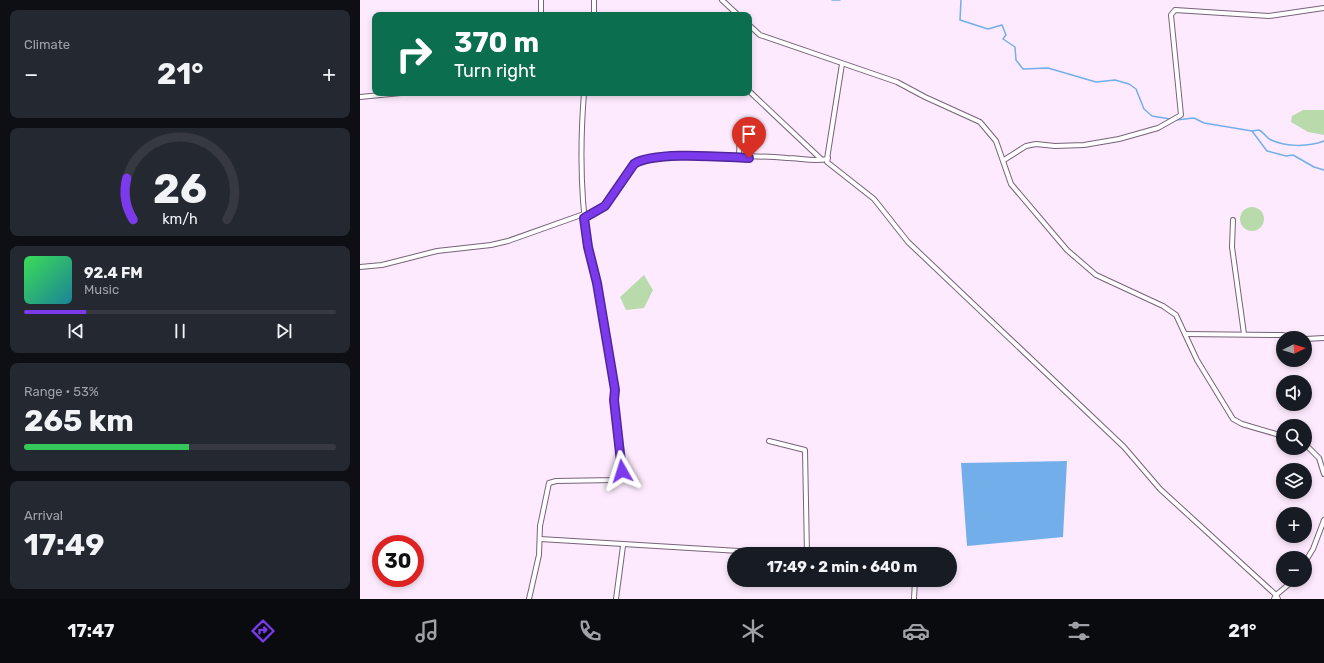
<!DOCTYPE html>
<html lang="en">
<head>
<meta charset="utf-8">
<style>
  body { margin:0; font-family:Rubik,sans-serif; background:#242831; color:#f1f3f6; height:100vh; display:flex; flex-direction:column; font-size:15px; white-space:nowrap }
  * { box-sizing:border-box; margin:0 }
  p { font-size:13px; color:#9ea1a6 }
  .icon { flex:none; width:22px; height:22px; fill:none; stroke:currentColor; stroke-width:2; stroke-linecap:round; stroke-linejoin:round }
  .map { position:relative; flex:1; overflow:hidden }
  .sheet { display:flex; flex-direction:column; gap:10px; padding:10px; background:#0d0f14; width:360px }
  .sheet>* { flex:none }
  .guide { position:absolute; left:12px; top:12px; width:380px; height:84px; border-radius:8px; box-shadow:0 2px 6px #0003; background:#0b6e4f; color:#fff; overflow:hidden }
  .needle { width:26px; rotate:85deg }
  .controls { position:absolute; left:916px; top:331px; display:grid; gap:8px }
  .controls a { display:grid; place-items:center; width:36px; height:36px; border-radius:50%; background:#171b24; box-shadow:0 2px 6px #0003; font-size:20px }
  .speed { position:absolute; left:12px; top:535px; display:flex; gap:8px; font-size:20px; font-weight:700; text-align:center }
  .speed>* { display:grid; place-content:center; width:52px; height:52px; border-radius:50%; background:#171b24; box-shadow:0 2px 6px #0003; line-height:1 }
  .speed .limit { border:6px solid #d22; background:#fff; color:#111 }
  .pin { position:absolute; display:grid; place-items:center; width:34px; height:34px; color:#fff; margin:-41px -17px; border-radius:50% 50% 50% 0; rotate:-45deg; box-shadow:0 0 4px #0007 }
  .pin .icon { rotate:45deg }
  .me { position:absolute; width:44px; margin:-22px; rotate:354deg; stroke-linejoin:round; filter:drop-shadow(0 0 3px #0008) }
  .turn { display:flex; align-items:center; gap:14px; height:84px; padding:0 16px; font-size:18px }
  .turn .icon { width:52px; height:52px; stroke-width:2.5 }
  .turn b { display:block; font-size:28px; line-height:34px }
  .big { font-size:30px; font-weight:700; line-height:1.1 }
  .sheet .card { flex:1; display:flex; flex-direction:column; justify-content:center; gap:6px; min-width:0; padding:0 14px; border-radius:8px; background:#242831 }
  .sheet .dial { align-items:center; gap:0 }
  .dial svg { height:104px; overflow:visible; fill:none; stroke:#363941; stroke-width:7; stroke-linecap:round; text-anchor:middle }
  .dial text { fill:#f1f3f6; stroke:none }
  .song { display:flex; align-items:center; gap:12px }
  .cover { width:48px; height:48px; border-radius:6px; background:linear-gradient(135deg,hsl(130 70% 55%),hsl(190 70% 35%)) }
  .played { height:4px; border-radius:2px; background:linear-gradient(90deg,#7c3aed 20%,#363941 20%) }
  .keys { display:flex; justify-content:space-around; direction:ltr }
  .heat { display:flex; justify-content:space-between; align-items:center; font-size:22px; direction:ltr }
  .charge { height:6px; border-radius:3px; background:linear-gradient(90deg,#34c759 53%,#363941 0) }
  .trip { position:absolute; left:367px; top:547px; width:230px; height:40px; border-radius:20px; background:#171b24; box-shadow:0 2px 6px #0003; font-weight:700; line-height:40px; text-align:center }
  .dock { display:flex; height:64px; justify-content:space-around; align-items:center; background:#090b0e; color:#9ea1a6 }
  .dock .icon { width:28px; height:28px }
  .dock .on { color:#7c3aed }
  .dock b { font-size:18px; color:#f1f3f6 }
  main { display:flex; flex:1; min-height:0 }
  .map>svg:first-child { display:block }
  .green { fill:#b9dbab }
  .water { fill:#72afea }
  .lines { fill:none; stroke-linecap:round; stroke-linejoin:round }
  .stream { stroke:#72afea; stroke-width:1.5 }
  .street-casing { stroke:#776378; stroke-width:6 }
  .street { stroke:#fff; stroke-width:4 }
  .route-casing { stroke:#51269a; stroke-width:10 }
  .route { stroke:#7c3aed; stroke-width:7 }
</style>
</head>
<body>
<main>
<section class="sheet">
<div class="card"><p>Climate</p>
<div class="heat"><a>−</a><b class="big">21°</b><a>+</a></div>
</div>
<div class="card dial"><svg viewBox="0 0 100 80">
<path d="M14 69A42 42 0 1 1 86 69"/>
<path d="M14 69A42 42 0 0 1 9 37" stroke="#7c3aed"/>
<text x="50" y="56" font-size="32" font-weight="700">26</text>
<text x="50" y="72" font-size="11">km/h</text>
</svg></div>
<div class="card">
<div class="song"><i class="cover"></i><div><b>92.4 FM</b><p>Music</p></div></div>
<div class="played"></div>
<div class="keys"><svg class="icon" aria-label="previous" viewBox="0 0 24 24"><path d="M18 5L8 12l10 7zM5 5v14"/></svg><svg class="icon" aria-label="pause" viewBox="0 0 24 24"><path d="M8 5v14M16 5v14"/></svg><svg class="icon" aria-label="next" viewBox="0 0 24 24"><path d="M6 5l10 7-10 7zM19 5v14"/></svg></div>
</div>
<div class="card"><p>Range · 53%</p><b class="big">265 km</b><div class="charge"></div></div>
<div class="card"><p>Arrival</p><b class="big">17:49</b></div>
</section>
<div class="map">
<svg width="964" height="599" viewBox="0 0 964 599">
  <rect width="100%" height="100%" fill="#fdeafe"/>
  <!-- green -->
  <g class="green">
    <path d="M943 110H964V135L948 132 931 122 932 116Z"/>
    <circle cx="892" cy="219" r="12"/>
    <path d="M284 275 293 290 284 308 266 310 260 297Z"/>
  </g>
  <!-- water -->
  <path class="water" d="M707 461 703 537 607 546 601 463Z"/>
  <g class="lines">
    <!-- stream -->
    <g class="stream">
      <path d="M472 0H480"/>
      <path d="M601 0 600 20 628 29 642 25 646 35 643 39 655 47 656 60 663 69 688 68 736 82 755 80 769 84 776 89 784 109 792 116 810 119"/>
      <path d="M816 120 834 118 844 123 892 131 907 151 926 156 933 155 954 167 964 170"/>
      <path d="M892 131 899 130C904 132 906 138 911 140 927 147 948 147 964 141"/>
    </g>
    <!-- street casing -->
    <g class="street-casing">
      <g id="street">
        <path d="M234 0V15"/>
        <path d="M362 0 378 15"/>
        <path d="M181 15V0"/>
        <path d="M389 25 400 35 537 82 565 97 620 122 636 141 651 184 707 250 736 275 803 306 816 315 837 360 873 419 882 424 923 436"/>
        <path d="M389 91 461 159"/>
        <path d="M0 97 41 93"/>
        <path d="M379 157 380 128"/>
        <path d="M468 158 467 162 514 199 548 242 764 447 800 489 916 595 914 599"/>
        <path d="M644 160 666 146 676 144 695 146 724 145 759 139 798 128 821 115 811 15 815 10 909 16 964 8"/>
        <path d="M224 218 245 206 274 165C293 152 399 156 427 158 439 158 455 162 467 159L482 64"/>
        <path d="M873 220 872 247 884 334"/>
        <path d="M0 267 22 265 77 251 131 245 148 241 224 214"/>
        <path d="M825 334 922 335 938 338"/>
        <path d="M945 339 964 338"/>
        <path d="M409 441 445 450 447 554"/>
        <path d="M945 444 959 458 964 474"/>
        <path d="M180 539 427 554"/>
        <path d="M945 562 953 549 964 520"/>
        <path d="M169 599 179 555 180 526 189 483 196 481 255 480 260 478 262 471 254 400 255 390C247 355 244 319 237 284 235 271 230 258 228 245 220 194 220 144 224 93"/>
        <path d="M256 599 263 546"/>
        <path d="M554 599 555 580"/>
        <path d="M918 599 916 595 934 580"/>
      </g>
    </g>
    <!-- street -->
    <use href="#street" class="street"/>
  </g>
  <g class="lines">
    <!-- route casing -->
    <g class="route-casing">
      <path id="route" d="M262 471 254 400 255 390 237 283 228 247 224 218 245 206 274 164C294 151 363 157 389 158"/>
    </g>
    <!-- route -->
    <use href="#route" class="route"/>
  </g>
</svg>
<div class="controls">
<a><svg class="needle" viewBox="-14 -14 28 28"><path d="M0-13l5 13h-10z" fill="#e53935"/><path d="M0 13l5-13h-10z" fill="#9ea1a6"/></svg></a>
<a><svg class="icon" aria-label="sound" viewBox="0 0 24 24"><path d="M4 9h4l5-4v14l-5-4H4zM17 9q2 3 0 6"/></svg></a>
<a><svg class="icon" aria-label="search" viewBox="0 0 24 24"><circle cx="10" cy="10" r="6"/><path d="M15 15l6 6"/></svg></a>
<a><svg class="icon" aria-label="layers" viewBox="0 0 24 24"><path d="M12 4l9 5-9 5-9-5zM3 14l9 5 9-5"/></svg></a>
<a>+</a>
<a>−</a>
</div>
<div class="speed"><div class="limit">30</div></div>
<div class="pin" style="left:389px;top:158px;background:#d93025"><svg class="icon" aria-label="arrive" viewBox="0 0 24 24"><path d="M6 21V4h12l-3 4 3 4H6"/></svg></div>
<svg class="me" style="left:262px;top:471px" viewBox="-20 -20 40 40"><path d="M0-17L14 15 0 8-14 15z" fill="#7c3aed" stroke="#fff" stroke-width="4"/></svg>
<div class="trip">17:49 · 2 min · 640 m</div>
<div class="guide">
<div class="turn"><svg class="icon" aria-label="right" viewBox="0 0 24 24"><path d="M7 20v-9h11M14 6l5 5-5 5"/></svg><div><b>370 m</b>Turn right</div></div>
</div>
</div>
</main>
<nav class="dock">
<b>17:47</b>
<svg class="icon on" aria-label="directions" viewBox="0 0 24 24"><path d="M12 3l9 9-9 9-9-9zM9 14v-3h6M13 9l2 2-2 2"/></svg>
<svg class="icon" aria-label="music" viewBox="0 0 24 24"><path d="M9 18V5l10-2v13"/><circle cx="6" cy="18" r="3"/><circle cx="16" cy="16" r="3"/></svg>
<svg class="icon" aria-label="phone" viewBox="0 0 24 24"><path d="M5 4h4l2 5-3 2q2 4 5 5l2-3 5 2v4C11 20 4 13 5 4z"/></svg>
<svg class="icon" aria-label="climate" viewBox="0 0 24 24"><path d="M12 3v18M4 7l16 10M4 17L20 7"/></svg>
<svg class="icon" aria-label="car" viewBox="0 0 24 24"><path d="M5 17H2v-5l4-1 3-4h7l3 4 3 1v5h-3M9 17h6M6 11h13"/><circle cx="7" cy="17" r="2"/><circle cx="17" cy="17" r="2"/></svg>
<svg class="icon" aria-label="filters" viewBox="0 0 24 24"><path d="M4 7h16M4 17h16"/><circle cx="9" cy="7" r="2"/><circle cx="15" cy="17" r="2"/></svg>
<b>21°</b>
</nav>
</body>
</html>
